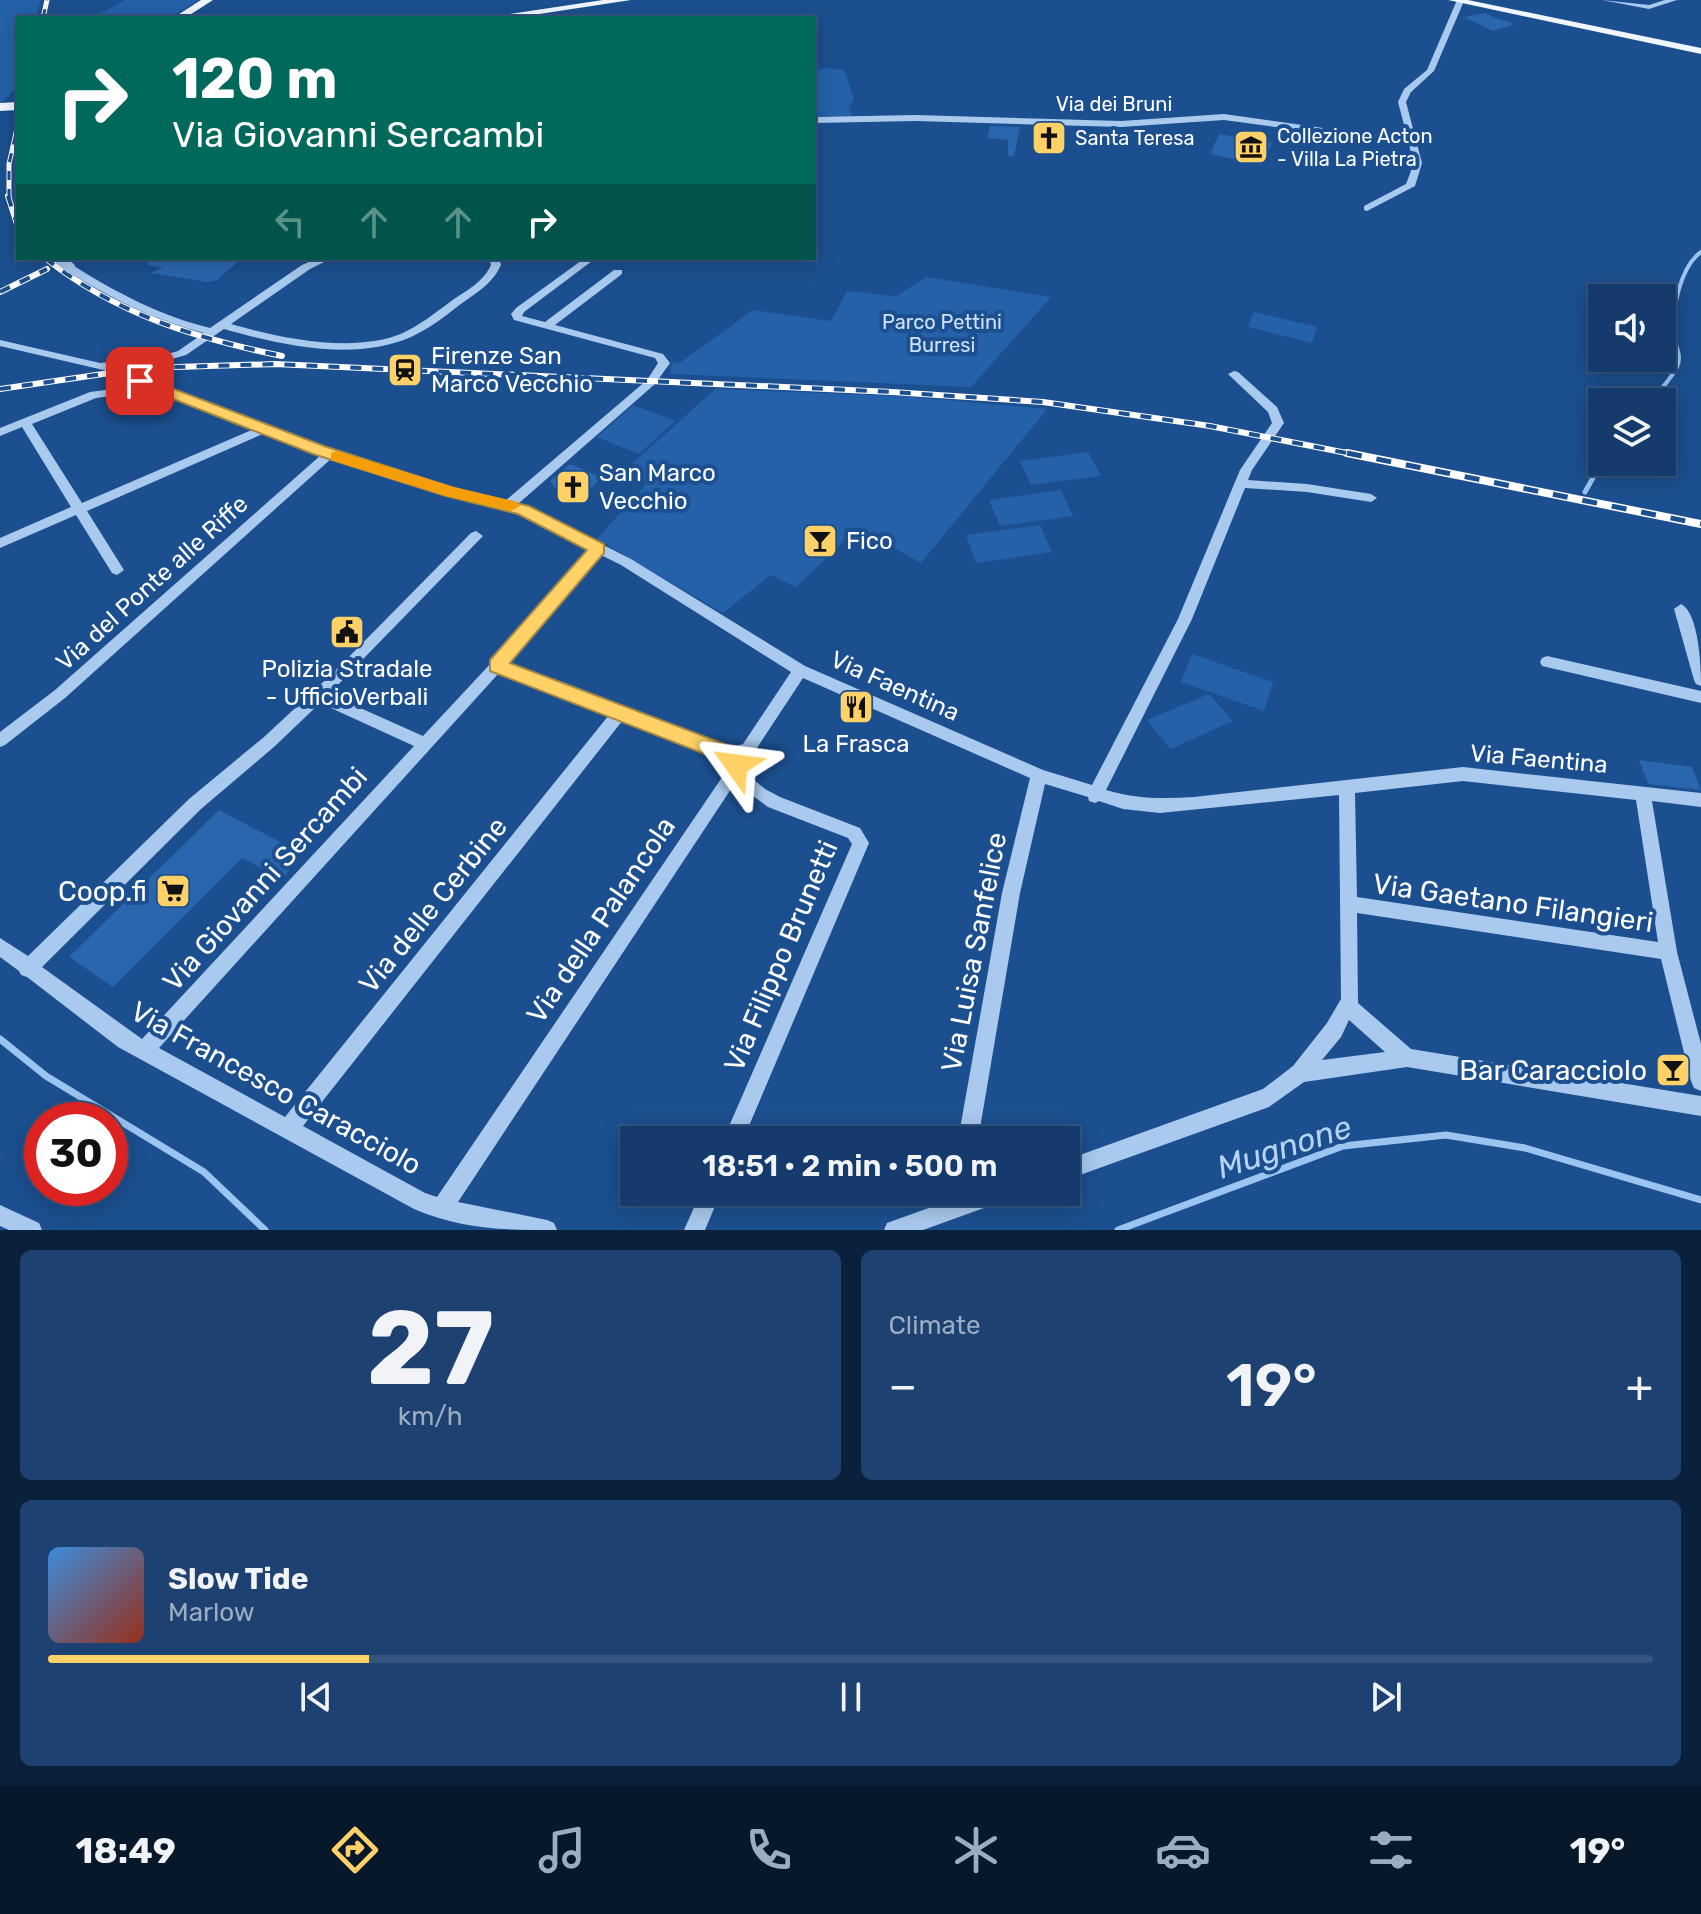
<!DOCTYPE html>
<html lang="en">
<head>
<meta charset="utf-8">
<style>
  body { margin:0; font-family:Rubik,sans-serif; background:#1d4271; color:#f1f3f6; height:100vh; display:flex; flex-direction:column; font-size:30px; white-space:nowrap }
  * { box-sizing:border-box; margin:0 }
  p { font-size:26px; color:#9dadc1 }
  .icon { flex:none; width:44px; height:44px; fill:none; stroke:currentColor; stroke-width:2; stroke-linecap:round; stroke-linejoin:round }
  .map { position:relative; height:1230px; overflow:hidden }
  .panel { display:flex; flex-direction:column; gap:20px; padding:20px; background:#0b203b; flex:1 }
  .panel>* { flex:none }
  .banner { position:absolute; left:16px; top:16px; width:800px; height:244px; border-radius:0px; box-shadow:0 4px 20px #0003,0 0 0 2px #33557e; background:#00695c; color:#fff; overflow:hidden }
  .tools { position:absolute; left:1588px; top:284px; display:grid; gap:16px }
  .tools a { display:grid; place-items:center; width:88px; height:88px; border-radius:0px; background:#143b6b; box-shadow:0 4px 20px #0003,0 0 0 2px #33557e; font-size:40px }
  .speed { position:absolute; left:24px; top:1102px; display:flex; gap:16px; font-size:40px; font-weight:700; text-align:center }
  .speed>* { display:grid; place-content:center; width:104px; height:104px; border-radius:50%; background:#143b6b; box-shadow:0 4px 20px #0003,0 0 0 2px #33557e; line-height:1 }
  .speed .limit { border:12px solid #d22; background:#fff; color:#111 }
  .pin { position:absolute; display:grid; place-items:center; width:68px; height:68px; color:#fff; margin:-34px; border-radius:16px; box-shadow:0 4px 12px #0006 }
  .me { position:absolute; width:88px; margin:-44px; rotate:301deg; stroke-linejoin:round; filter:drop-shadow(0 0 6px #0008) }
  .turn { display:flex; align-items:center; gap:28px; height:168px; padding:0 24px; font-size:36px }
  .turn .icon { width:104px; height:104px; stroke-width:2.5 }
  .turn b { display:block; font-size:56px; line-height:68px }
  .lanes { display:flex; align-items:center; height:76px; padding:0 24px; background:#0003; justify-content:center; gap:40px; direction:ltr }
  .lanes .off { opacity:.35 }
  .big { font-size:60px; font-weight:600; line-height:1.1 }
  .panel .tile { flex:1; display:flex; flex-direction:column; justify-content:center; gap:12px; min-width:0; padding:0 28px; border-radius:12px; background:#1d4271 }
  .panel .dial { align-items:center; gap:0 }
  .dial b { font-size:104px; line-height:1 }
  .song { display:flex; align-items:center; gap:24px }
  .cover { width:96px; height:96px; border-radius:12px; background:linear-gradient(135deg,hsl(210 70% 55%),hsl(10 70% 35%)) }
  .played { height:8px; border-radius:4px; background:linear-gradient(90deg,#ffd166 20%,#33557e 20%) }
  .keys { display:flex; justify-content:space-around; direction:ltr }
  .heat { display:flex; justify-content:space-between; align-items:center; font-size:44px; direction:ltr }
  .panel .tiles { flex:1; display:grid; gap:20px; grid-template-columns:1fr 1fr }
  .tile:last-child { grid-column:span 2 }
  .trip { position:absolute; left:620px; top:1126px; width:460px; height:80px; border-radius:0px; background:#143b6b; box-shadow:0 4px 20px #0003,0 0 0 2px #33557e; font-weight:600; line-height:80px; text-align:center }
  .menu { display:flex; height:128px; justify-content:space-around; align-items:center; background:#08182b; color:#9dadc1 }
  .menu .icon { width:56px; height:56px }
  .menu .on { color:#ffd166 }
  .menu b { font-size:36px; color:#f1f3f6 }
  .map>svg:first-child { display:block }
  .green { fill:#2461a8 }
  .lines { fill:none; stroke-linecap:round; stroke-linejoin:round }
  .stream-far2 { stroke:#9cc4f0; stroke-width:4 }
  .stream-far1 { stroke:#9cc4f0; stroke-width:5 }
  .stream { stroke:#9cc4f0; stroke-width:7 }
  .building { fill:#2a66ad }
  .minor { fill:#a9c9ee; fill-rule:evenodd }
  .major { fill:#f0f6ff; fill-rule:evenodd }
  .rail-far2-casing { stroke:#fff; stroke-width:5 }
  .rail-far1-casing { stroke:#fff; stroke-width:6 }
  .rail-casing { stroke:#fff; stroke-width:8 }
  .rail-far2 { stroke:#1b4f8f; stroke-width:3; stroke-dasharray:9; stroke-linecap:butt }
  .rail-far1 { stroke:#1b4f8f; stroke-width:4; stroke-dasharray:11; stroke-linecap:butt }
  .rail { stroke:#1b4f8f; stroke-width:5; stroke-dasharray:15; stroke-linecap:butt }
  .minor-bridge { stroke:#a9c9ee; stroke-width:11 }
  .route { fill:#ffd166; stroke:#a68842; stroke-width:2 }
  .slow { fill:#f59e0b }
  .labels { text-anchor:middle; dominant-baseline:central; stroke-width:8; stroke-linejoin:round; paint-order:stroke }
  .far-street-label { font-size:20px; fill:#fff; stroke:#1b4f8f }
  .far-poi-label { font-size:20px; fill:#fff; stroke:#1b4f8f; text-anchor:start }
  .far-park-label { font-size:20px; fill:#cfe3fa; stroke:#1b4f8f }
  .poi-label { font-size:24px; fill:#fff; stroke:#1b4f8f; text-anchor:start }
  .street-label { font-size:24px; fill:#fff; stroke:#1b4f8f }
  .near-street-label { font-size:28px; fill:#fff; stroke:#1b4f8f }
  .near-poi-label { font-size:28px; fill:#fff; stroke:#1b4f8f; text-anchor:end }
  .near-water-label { font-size:32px; font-style:italic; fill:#b5d3f5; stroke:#1b4f8f }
</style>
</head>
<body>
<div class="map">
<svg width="1701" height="1230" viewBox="0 0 1701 1230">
  <rect width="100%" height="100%" fill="#1b4f8f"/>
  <!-- green -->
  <g class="green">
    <path d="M0 0H41L35 18H18V86L0 104Z"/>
    <path d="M125 0H199L169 18H92Z"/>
    <path d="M829 68 844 70 854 99 849 108 852 116H814V70Z"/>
    <path d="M926 277 1051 297 971 387 670 374 672 363 681 362 753 310 831 321 847 291 896 296Z"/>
    <path d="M1254 312 1317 327 1312 343 1248 327Z"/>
    <path d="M715 389 899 396 1047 409 921 563 883 542 851 534 796 587 771 575 723 613 597 539 646 484 633 463Z"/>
    <path d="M633 405 675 421 639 454 597 437Z"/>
    <path d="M1088 452 1101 476 1031 485 1020 461Z"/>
    <path d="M1061 490 1073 516 1000 526 989 500Z"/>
    <path d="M1040 525 1052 552 976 563 966 535Z"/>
    <path d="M1192 654 1273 682 1264 711 1181 682Z"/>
    <path d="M1209 694 1233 721 1170 749 1147 720Z"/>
  </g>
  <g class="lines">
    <!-- stream-far2 -->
    <path class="stream-far2" d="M1651 402C1659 391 1671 379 1677 367 1682 355 1676 349 1674 337 1671 312 1680 267 1701 252"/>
    <!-- stream-far1 -->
    <path class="stream-far1" d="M1585 492 1602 462"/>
    <!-- stream -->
    <g class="stream">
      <path d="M0 1039 46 1076 204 1172 265 1230"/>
      <path d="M1118 1230 1343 1146 1446 1135 1525 1148 1701 1200"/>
    </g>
  </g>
  <!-- building -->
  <g class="building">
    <path d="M1485 13 1496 18 1515 24 1493 31 1464 17Z"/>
    <path d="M990 126 1020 127 1014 156H1008V140L987 138Z"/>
    <path d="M1039 128H1059L1060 142 1039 144Z"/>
    <path d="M1219 134 1272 143 1261 165 1210 154Z"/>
    <path d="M147 258H242L217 280 208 282 150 273 163 268 147 265Z"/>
    <path d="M570 464 602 478 577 500 556 490 550 481Z"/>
    <path d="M1639 760 1692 767 1701 790 1648 784Z"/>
    <path d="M219 810 303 854 282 879 242 858 113 987 69 957Z"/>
  </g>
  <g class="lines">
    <!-- minor -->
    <g class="minor">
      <path d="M1457 0 1464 1 1434 71 1411 92 1406 102 1422 163 1415 186 1367 211 1364 210V206L1406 184 1414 163 1409 145 1224 120 1121 127 916 121 814 123V117L916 115 1121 121 1224 114 1408 140 1398 102 1404 89 1427 70Z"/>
      <path d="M1602 0 1649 5 1665 0H1677L1649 9Z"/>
      <path d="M318 258H332L310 269 231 324C280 338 354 354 403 333 420 325 435 313 450 302 465 291 483 283 491 265L489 258H499L501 265C492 285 474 294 457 307 443 318 428 329 411 337 354 362 281 345 224 329L186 355 158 363 116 367V371L112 372 0 346V340L100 363 157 357 178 351 204 333C154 320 109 298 66 270V266H74C117 293 161 316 210 328L302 265Z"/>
      <path d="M585 258H596L524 312 522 316 545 322 614 270H622V274L555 325 663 354 670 363 655 384 518 504 528 507 631 559 805 666 1043 770 1092 785 1178 619 1240 470 1272 423 1268 412 1228 374 1234 371 1238 372 1277 407 1284 423 1252 470 1248 480 1307 484 1371 494 1377 498 1371 502 1307 492 1245 488 1192 619 1106 790C1135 799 1164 799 1194 797L1463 767 1701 793V807L1652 801 1677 952 1701 1044V1091L1694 1088 1691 1081 1661 959 1357 913 1358 1003 1411 1049 1701 1096V1116L1407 1067 1304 1082 1269 1107 1066 1180V1160L1263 1089 1293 1066 1327 1023 1341 999 1339 795 1160 813 1123 809 1099 801 1095 803 1089 801 1088 797 1045 784 1020 893 978 1140H958L1002 893 1030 778 803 678 753 754 741 758 744 763 742 770 765 789 780 797 860 828 869 843 743 1140H723L852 844 848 838 768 807 735 783 458 1202 547 1220 554 1223 557 1230C505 1230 463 1230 414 1209L118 1047 27 977 21 975 19 971 0 957V938L28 956 189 799 264 737 335 671 471 533 476 531 483 536 329 694 423 736 492 662 590 549 519 513 447 495 332 458 65 698 5 745 0 747V732L55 690 321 455 265 433 87 511 124 570 117 575 112 573 76 515 0 548V538L71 507 22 427 0 436V428L90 392 144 385 119 375V371L123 370 323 447 454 488 505 501 647 380 658 363 655 358 514 320 511 314 516 308ZM155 390 254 429 82 503 32 424 96 398ZM601 555 621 565 791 672 743 744 730 748 507 664ZM499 673 609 715 285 1117 159 1048ZM320 703 414 746 142 1039 42 967 201 809 275 746ZM623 720 724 760 728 764 727 770 437 1197 425 1193 303 1126ZM1463 781 1636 800 1658 942 1357 897 1355 793ZM1349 1020 1385 1052 1322 1060 1341 1037Z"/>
      <path d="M1681 604C1699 613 1701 667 1701 686L1696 684 1694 680 1674 609Z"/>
      <path d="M1547 656 1701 691V703L1542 666 1540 662 1542 658Z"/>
      <path d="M701 1192H721L705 1230H684Z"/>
      <path d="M973 1192H1012L1009 1199 923 1230H884L887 1223Z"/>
      <path d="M0 1205 39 1223 42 1230H9L0 1226Z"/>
    </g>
    <!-- major -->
    <g class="major">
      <path d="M201 0H213L185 18H173Z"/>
      <path d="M603 0H631L513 18H484Z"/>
      <path d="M1448 0H1468L1701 48V54Z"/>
      <path d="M18 102V110L0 111V103Z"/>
    </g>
    <!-- rail-far2 casing -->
    <g class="rail-far2-casing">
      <g id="rail-far2">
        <path d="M43 18 47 0"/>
        <path d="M9 198V164L18 124"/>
      </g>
    </g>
    <!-- rail-far1 casing -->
    <g class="rail-far1-casing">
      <g id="rail-far1">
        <path d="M8 196 18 227"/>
        <path d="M45 258C116 314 195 338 282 356"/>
        <path d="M0 292 47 269"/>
        <path d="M0 389 144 368 275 364 892 392 1043 402 1210 426 1357 455"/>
      </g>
    </g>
    <!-- rail casing -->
    <g class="rail-casing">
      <path id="rail" d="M1347 453 1701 524"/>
    </g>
    <!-- rail-far2 -->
    <use href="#rail-far2" class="rail-far2"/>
    <!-- rail-far1 -->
    <use href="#rail-far1" class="rail-far1"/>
    <!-- rail -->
    <use href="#rail" class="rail"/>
    <!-- minor-bridge -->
    <path class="minor-bridge" d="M59 258 70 268"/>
  </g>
  <!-- route -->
  <path class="route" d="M135 378H145L324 446 454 488 529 506 604 544V553L510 663 738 749 746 765 743 771H729L723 761 490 671V660L587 550 518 514 446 496 313 454 135 384Z"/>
  <!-- slow -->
  <path class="slow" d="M337 451 454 487 517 502 520 506 511 511 446 496 331 460V453Z"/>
  <!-- icons -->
  <defs>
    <g id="church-square" transform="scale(1.8)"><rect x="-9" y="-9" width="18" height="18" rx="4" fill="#ffd166" stroke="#1b4f8f"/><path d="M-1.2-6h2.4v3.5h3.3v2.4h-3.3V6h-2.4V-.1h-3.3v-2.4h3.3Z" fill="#111"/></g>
    <g id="museum-square" transform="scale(1.8)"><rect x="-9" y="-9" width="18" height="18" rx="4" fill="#ffd166" stroke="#1b4f8f"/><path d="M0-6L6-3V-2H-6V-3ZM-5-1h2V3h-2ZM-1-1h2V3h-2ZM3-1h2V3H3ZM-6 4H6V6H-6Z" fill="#111"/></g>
    <g id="station-square" transform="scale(1.8)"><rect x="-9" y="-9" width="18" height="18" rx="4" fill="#ffd166" stroke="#1b4f8f"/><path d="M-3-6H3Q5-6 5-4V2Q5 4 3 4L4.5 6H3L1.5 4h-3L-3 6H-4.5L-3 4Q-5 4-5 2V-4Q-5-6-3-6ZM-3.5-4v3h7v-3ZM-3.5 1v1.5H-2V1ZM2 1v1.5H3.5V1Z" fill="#111"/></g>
    <g id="bar-square" transform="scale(1.8)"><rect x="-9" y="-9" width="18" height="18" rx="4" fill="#ffd166" stroke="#1b4f8f"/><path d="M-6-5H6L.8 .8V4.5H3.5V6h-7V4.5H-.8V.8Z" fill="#111"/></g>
    <g id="civic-square" transform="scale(1.8)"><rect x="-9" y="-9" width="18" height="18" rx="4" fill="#ffd166" stroke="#1b4f8f"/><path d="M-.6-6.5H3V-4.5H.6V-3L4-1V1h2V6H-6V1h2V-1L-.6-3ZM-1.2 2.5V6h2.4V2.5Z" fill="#111"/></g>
    <g id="restaurant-square" transform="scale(1.8)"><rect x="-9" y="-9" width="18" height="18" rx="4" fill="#ffd166" stroke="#1b4f8f"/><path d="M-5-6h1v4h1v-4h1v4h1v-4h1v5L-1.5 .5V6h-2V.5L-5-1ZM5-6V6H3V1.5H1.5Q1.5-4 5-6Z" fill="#111"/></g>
    <g id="supermarket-square" transform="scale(1.8)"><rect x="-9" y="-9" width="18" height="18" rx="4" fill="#ffd166" stroke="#1b4f8f"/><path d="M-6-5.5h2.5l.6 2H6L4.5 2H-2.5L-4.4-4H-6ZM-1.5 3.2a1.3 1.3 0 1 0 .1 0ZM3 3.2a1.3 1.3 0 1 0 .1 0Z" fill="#111"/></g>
  </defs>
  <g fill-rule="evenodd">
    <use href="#church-square" x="1049" y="138"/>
    <use href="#museum-square" x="1251" y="147"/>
    <use href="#station-square" x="405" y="370"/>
    <use href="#church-square" x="573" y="487"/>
    <use href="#bar-square" x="820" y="541"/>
    <use href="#civic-square" x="347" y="632"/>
    <use href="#restaurant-square" x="856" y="707"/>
    <use href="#supermarket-square" x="173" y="891"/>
    <use href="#bar-square" x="1673" y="1070"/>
  </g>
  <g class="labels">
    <!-- far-street labels -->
    <g class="far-street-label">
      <text x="1114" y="104">Via dei Bruni</text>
    </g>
    <!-- far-poi labels -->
    <g class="far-poi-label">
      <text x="1277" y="136">Collezione Acton<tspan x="1277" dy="23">- Villa La Pietra</tspan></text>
      <text x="1075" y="138">Santa Teresa</text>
    </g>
    <!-- far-park labels -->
    <g class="far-park-label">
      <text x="942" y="322">Parco Pettini<tspan x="942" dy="23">Burresi</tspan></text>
    </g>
    <!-- poi labels -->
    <g class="poi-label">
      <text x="431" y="356">Firenze San<tspan x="431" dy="28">Marco Vecchio</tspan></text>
      <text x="599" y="473">San Marco<tspan x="599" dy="28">Vecchio</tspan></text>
      <text x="846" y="541">Fico</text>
      <text x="347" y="669" text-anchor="middle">Polizia Stradale<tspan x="347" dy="28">- UfficioVerbali</tspan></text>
      <text x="856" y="744" text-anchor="middle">La Frasca</text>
    </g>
    <!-- street labels -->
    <g class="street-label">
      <text transform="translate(152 583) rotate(-42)">Via del Ponte alle Riffe</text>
      <text transform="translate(895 686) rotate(24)">Via Faentina</text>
      <text transform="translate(1539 759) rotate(5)">Via Faentina</text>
    </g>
    <!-- near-street labels -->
    <g class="near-street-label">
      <text transform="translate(265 879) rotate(-48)">Via Giovanni Sercambi</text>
      <text transform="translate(1513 903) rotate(8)">Via Gaetano Filangieri</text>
      <text transform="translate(433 905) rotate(-51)">Via delle Cerbine</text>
      <text transform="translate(601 920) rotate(-56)">Via della Palancola</text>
      <text transform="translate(974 952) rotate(-79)">Via Luisa Sanfelice</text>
      <text transform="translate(781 956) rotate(-67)">Via Filippo Brunetti</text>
      <text transform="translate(276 1088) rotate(29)">Via Francesco Caracciolo</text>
    </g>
    <!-- near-poi labels -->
    <g class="near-poi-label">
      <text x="147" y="891">Coop.fi</text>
      <text x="1647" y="1070">Bar Caracciolo</text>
    </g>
    <!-- near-water labels -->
    <g class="near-water-label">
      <text transform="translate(1284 1147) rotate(-18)">Mugnone</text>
    </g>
  </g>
</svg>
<div class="tools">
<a><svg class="icon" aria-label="sound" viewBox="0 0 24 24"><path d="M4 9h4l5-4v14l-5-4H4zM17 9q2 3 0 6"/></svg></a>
<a><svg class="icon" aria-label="layers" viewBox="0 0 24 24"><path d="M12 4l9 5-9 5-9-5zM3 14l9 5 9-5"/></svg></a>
</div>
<div class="speed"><div class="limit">30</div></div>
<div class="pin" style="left:140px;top:381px;background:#d93025"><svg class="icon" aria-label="arrive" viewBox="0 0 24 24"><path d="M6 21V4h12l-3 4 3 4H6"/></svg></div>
<svg class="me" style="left:736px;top:765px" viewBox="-20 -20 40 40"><path d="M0-17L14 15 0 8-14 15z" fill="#ffd166" stroke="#fff" stroke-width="4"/></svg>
<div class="trip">18:51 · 2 min · 500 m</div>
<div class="banner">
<div class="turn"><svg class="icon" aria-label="right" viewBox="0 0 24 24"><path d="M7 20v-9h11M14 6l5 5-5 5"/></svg><div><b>120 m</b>Via Giovanni Sercambi</div></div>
<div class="lanes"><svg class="icon off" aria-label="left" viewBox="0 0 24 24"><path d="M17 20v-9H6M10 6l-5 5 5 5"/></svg><svg class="icon off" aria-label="ahead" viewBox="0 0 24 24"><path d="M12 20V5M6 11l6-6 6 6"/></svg><svg class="icon off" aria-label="ahead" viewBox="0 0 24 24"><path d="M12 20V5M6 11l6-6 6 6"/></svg><svg class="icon" aria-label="right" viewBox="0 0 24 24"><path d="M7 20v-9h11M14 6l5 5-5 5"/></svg></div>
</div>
</div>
<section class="panel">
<div class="tiles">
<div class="tile dial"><b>27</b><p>km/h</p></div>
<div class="tile"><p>Climate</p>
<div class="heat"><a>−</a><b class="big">19°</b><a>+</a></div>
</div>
<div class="tile">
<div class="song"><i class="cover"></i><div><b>Slow Tide</b><p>Marlow</p></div></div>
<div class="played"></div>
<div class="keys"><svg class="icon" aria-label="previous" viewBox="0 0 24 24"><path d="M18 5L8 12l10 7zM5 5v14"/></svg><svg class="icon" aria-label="pause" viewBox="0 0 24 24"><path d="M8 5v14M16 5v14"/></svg><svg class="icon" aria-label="next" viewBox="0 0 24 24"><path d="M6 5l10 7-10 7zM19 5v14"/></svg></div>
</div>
</div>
</section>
<nav class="menu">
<b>18:49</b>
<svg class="icon on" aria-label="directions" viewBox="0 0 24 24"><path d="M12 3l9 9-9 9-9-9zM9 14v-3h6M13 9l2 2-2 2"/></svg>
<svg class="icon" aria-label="music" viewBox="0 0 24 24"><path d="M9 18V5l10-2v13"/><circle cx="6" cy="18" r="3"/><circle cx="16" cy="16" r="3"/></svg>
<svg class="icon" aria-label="phone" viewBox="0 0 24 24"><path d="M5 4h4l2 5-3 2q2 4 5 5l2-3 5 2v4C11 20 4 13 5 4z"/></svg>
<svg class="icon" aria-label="climate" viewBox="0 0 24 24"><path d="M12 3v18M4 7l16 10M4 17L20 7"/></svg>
<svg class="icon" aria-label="car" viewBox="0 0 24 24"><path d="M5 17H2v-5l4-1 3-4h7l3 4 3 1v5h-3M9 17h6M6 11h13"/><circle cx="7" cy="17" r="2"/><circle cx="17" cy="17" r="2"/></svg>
<svg class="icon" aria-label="filters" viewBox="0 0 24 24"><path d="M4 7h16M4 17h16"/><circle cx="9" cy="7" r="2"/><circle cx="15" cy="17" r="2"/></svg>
<b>19°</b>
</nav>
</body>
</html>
